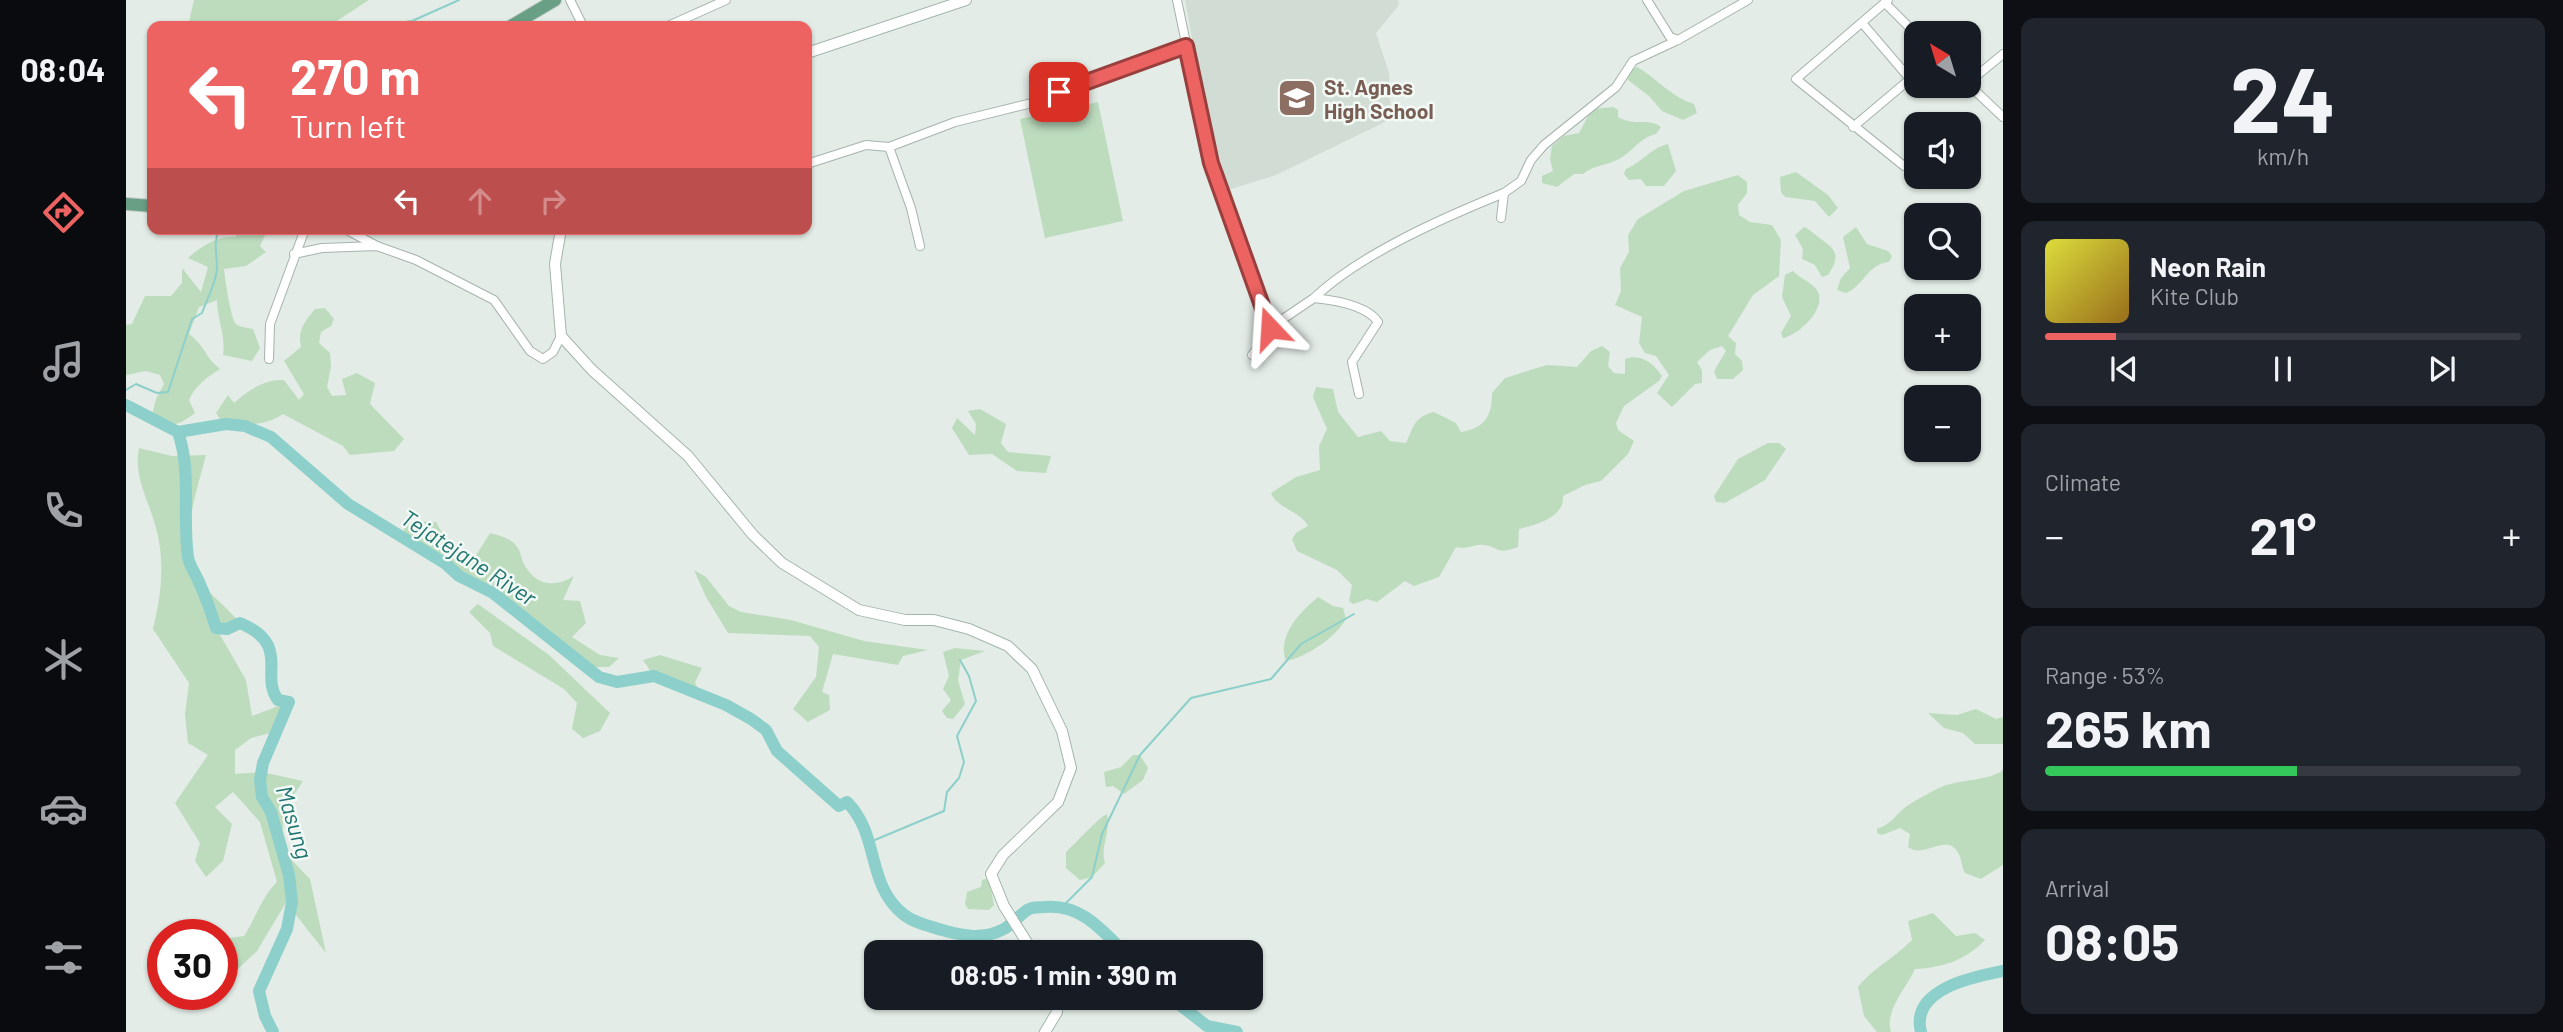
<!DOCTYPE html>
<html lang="en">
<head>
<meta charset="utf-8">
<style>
  body { margin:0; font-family:Barlow,sans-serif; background:#20242c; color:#f1f3f6; height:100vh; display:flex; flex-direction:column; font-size:26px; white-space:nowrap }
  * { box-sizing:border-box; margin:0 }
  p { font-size:23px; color:#9ea1a6 }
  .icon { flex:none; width:38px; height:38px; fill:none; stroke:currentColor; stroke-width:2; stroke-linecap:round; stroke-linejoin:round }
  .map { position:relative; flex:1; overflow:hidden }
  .panel { display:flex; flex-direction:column; gap:18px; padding:18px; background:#0d0f14; width:560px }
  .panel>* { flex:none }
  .banner { position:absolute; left:21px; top:21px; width:665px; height:214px; border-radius:14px; box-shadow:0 2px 5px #0004; background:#ec6361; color:#fff; overflow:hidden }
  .needle { width:46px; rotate:322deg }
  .tools { position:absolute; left:1778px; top:21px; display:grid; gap:14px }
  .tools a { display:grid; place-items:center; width:77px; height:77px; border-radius:14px; background:#171b24; box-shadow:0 2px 5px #0004; font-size:35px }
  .speed { position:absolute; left:21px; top:919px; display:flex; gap:14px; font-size:35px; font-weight:700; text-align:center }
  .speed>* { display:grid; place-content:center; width:91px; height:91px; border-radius:50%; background:#171b24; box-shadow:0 2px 5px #0004; line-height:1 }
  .speed .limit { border:10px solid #d22; background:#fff; color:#111 }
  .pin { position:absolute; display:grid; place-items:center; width:60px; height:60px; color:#fff; margin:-30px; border-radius:14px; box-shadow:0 4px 10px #0006 }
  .me { position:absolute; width:77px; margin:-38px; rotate:340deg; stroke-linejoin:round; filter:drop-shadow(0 0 5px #0008) }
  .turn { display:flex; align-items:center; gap:24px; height:147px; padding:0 28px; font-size:32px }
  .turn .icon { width:91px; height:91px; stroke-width:2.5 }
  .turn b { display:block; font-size:49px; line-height:60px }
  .lanes { display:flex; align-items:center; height:66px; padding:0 28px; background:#0003; justify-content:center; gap:35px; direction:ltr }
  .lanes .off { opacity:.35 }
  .big { font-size:52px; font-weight:700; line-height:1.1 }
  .panel .widget { flex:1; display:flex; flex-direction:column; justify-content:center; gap:10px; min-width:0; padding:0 24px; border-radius:14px; background:#20242c }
  .panel .dial { align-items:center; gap:0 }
  .dial b { font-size:91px; line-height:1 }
  .song { display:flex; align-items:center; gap:21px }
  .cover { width:84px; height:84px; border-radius:10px; background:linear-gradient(135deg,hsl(60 70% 55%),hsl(40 70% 35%)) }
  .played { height:7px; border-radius:4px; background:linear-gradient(90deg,#ec6361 15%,#363941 15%) }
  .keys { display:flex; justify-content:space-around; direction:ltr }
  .heat { display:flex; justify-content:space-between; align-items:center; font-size:38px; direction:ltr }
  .charge { height:10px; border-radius:5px; background:linear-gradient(90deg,#34c759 53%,#363941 0) }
  .trip { position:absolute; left:738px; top:940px; width:399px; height:70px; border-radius:14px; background:#171b24; box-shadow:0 2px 5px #0004; font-weight:700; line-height:70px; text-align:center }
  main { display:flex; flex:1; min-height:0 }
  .dock { display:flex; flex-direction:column; width:126px; justify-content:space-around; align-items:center; background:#090b0e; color:#9ea1a6 }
  .dock .icon { width:49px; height:49px }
  .dock .active { color:#ec6361 }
  .dock b { font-size:32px; color:#f1f3f6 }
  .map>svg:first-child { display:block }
  .built { fill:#d1dcd4 }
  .green { fill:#bddcbe }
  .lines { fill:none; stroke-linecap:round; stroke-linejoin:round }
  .stream { stroke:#8dcfca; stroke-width:2 }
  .river { stroke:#8dcfca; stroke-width:12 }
  .street-casing { stroke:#a6b4ac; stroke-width:10 }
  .secondary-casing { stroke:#a2b7ab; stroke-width:12 }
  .primary-casing { stroke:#c1c9c5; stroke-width:14 }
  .street { stroke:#fff; stroke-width:8 }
  .secondary { stroke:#fff; stroke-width:10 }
  .primary { stroke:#69a085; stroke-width:12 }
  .route-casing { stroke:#99403f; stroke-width:18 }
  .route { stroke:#ec6361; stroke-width:12 }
  .labels { text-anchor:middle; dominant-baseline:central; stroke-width:5; stroke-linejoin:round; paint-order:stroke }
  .education-label { font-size:21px; font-weight:bold; fill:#785e54; stroke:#f3f9f5; text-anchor:start }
  .water-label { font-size:23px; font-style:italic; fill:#207671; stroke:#f3f9f5 }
</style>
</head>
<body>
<main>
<nav class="dock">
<b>08:04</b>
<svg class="icon active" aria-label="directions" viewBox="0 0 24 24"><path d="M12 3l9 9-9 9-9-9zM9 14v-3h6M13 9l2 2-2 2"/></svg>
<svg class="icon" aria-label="music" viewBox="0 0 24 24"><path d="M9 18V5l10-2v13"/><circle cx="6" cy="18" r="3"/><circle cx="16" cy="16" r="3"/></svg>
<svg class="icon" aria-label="phone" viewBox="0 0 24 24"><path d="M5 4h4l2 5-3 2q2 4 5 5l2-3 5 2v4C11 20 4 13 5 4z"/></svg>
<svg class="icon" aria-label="climate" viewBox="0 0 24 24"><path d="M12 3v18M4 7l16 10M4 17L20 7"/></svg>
<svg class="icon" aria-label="car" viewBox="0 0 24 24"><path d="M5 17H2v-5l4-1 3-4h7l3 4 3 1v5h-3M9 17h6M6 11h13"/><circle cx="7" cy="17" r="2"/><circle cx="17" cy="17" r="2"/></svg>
<svg class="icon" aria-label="filters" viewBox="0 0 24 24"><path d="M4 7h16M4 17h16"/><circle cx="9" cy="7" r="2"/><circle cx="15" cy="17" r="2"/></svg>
</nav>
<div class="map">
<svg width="1877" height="1032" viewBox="0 0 1877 1032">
  <rect width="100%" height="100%" fill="#e3ece6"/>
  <!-- built -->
  <path class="built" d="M1059 0H1272L1273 5 1250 33 1263 73 1265 119 1150 175 1102 190 1073 76Z"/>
  <!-- green -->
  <g class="green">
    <path d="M68 0H243L203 26H62Z"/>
    <path d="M1511 67C1532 79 1545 97 1568 104L1571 113 1557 120 1536 111 1523 96 1502 80 1501 73Z"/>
    <path d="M972 102 997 221 919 238 894 119Z"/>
    <path d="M1487 107 1492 110V117C1510 127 1522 117 1535 127L1530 134C1513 138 1508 151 1493 159 1480 166 1469 164 1457 174H1448L1431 187 1416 183V176L1427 171 1424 159 1426 146 1438 136 1453 133 1466 109Z"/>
    <path d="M1542 144 1550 171 1538 186H1520L1515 179 1503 180 1498 174 1500 169C1515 163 1526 147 1542 144Z"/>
    <path d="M1670 172 1702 195 1712 208 1703 217 1689 201 1659 197 1655 192 1654 177Z"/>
    <path d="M1612 175 1621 182V193L1612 205 1613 215 1624 222 1646 225 1655 240 1653 276 1627 295 1602 336 1610 343 1609 354 1616 361 1617 370 1607 379H1591L1588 371 1600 351 1596 346 1584 350 1571 362 1576 370V383L1569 384 1546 407 1531 393 1543 375 1530 356 1519 353 1513 343 1516 317 1489 305 1495 291 1494 268 1503 252 1502 235 1512 219 1558 191Z"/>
    <path d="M1678 227C1682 228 1684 231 1687 233 1704 247 1719 250 1702 275L1696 277 1689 265 1676 259 1677 249 1669 235Z"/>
    <path d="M1730 227 1741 244 1762 251 1766 256 1763 262C1741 264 1738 286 1720 293L1711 290 1715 278 1724 268 1717 237Z"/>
    <path d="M111 229H142L134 246 140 252 120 266 98 269C99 279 105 320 110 324 114 327 122 328 127 329L134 348 126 361 97 355C100 336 91 319 91 300L73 307 63 334C80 347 78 356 94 369 80 378 70 385 63 400L69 413C52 426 44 428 25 419L30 399 38 384 34 375 20 371 0 375V325L6 324 19 296H45L56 283V268L75 292 82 267 62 258C74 247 92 235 110 237Z"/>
    <path d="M1667 271C1674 279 1687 282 1692 292 1700 310 1672 335 1657 338L1655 333 1665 316 1656 297 1659 275Z"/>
    <path d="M199 308 208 319 205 326 195 332 193 343 204 353 205 366 201 387 206 396 220 395 216 379 231 373 249 383 244 404 278 439 268 451 224 455 217 446 157 414C137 427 116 426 94 419L90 413 102 395 108 403C124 390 137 379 158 380L173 400 178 394 158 361 175 347C171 331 179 321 189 309Z"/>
    <path d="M1476 346 1484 352 1482 366 1488 373 1499 374V359C1515 353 1527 363 1536 376L1533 381 1498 406 1490 423 1492 430 1508 441 1502 454 1475 481 1459 485 1437 496C1439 517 1410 525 1393 529L1392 547C1369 555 1375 548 1359 545 1349 543 1341 550 1330 547L1313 577 1288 586 1279 581 1251 602 1241 599 1227 604 1223 601 1226 585 1211 570 1171 551 1166 539 1171 532 1182 526C1175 511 1151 509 1145 493L1170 477 1194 470 1193 446 1201 429 1187 397 1190 387 1207 389 1212 412 1232 437 1255 431 1264 441 1280 443C1288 426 1288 417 1308 412L1330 423 1335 432C1359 428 1366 416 1366 393L1379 378 1421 365 1451 367 1465 351Z"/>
    <path d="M854 409 880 424 875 443 882 452 925 456 920 473 891 471 866 454 843 455 826 428 831 418 849 435 850 424 842 411Z"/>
    <path d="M1642 443H1653L1660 449 1639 480 1599 503 1590 502 1588 496 1612 459Z"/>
    <path d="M13 448 46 456 80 455C71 491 51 545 72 579 79 590 103 609 114 623L90 628 120 680 126 716 163 702 152 731 125 738 109 750V774L136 772 177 781 160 807 154 848 184 879 200 953 166 910 165 894 131 951 96 984 101 953 96 951V939L118 936C130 918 136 896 151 882L134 822 107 792 89 807 106 824 97 861 80 877 69 861 74 843 49 803 82 755 62 743 59 714 63 683 27 629C35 595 39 566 31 532 24 502 7 478 13 448Z"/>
    <path d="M289 521 310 522 330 558 346 562 364 533C375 536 385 538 392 548 395 553 395 559 398 564 410 586 428 588 448 576L437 600 454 601 460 623 446 637 474 655 493 658 483 667H468L372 596 366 584H348L280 541 277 524Z"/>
    <path d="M568 570 580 577 603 606 615 612 665 620 738 641 802 650 777 656 772 665 707 654 696 692 703 695 704 710 682 722 667 709 690 677 693 647 684 636 602 633 580 597Z"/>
    <path d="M1192 597 1207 606 1217 608 1220 619C1210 637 1181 657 1160 661 1151 636 1173 613 1192 597Z"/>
    <path d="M352 604 423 655 484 713 474 731 457 738 446 729 451 703 438 689 367 646 364 633 343 612Z"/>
    <path d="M829 648 859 651 835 660 832 680 839 704 827 719 821 718 816 711 825 700 817 689 823 676 817 652Z"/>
    <path d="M534 655 576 668 569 682 574 694 528 676 517 660Z"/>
    <path d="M1850 709 1870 719 1877 717V744H1849L1837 733 1818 728 1802 713 1831 715Z"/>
    <path d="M1007 755H1014L1022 768 1017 780 998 794 987 786 980 787 978 772 995 767Z"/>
    <path d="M1877 770V865L1855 879 1839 873C1835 866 1836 857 1831 851 1819 834 1798 859 1782 847L1784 834 1774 828 1756 835 1751 833V829C1768 822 1768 816 1781 806 1790 800 1804 792 1815 787 1834 779 1863 781 1877 770Z"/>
    <path d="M981 814C985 832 974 846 979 863L966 877 954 880 940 868V852C950 843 971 819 981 814Z"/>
    <path d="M863 878 868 905 863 910 842 909 839 904 841 892 855 887 856 880Z"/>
    <path d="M1807 913 1830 936 1849 933 1859 940C1840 960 1816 968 1789 969 1781 987 1758 1011 1765 1032H1751L1738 1016 1732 987C1747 968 1767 959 1786 940L1782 921Z"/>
  </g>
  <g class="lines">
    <!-- stream -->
    <g class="stream">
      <path d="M252 26 286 21 333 0"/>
      <path d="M0 390 10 384 31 393 42 392 66 319 76 313C81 299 90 283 91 269 91 254 87 244 93 229"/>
      <path d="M744 842 818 811 821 792 833 778 838 762 831 736 850 701 843 676 834 660"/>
      <path d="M937 906 966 877 976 834 1014 755 1065 698 1145 679 1175 644 1228 614"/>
    </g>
    <!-- river -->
    <g class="river">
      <path d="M0 405 52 432 100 424 119 426 145 437 222 504 320 564 333 576 367 593 473 677 491 682 528 676 600 705 625 719 640 730 651 751 713 806 721 802C754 835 740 884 777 914 788 923 803 926 816 930 837 936 857 940 878 929 887 924 894 914 903 909 908 907 913 907 919 907 954 904 974 928 998 952"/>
      <path d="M52 432C66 473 56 514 62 557 63 565 69 573 73 582 78 593 86 615 90 628L101 629 114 623C166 645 133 675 152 700L163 702 137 763 134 780 136 797 145 812 163 875 166 902 161 929 133 991 139 1016 147 1032"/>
      <path d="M1045 998 1081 1026 1111 1032"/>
      <path d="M1795 1032C1784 989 1847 977 1877 971"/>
    </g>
    <!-- street casing -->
    <g class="street-casing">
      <g id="street">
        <path d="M444 0 457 26"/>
        <path d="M1051 0 1085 163 1145 328"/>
        <path d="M1521 0 1544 37 1552 40"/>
        <path d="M1762 0 1670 79 1778 166"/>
        <path d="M1759 3 1790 34"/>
        <path d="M542 26 600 0"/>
        <path d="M1843 82 1877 54"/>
        <path d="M1843 85 1877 117"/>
        <path d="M1727 127 1784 79 1737 24"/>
        <path d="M681 164 740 145 763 147"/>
        <path d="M1375 218 1378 193 1395 181 1405 160 1418 145 1490 87 1507 61 1552 40 1622 0"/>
        <path d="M219 229 251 246"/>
        <path d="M794 246 785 208 763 147 829 122 902 104 1060 46"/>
        <path d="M168 254 196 248 251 246 290 260 368 300 404 351 417 359 427 352 435 336"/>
        <path d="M1188 298C1234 254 1319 217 1378 193"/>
        <path d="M1126 355 1151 323 1188 298C1207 300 1241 305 1252 322L1226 362 1233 394"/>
        <path d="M143 359 144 324 179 229"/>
      </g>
    </g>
    <!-- secondary casing -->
    <g class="secondary-casing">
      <g id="secondary">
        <path d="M681 53 840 0"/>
        <path d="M435 229 429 264 435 336 466 370 562 456 627 535 656 563 733 610 779 620H808L843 629 882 646 906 669 936 731 945 768 932 802 877 855 865 874 878 906 907 952"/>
        <path d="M919 1032 931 1012 929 998"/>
      </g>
    </g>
    <!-- primary casing -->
    <g class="primary-casing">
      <g id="primary">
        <path d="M385 26 429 0"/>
        <path d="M0 204 26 206"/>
      </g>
    </g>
    <!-- street -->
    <use href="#street" class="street"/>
    <!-- secondary -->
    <use href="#secondary" class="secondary"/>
    <!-- primary -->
    <use href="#primary" class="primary"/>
  </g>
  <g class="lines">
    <!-- route casing -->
    <g class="route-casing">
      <path id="route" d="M933 92 1060 46 1085 163 1144 328"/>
    </g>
    <!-- route -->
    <use href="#route" class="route"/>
  </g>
  <!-- icons -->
  <defs>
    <g id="school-square" transform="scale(2.0125)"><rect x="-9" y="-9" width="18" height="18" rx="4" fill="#8d6e63" stroke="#f3f9f5"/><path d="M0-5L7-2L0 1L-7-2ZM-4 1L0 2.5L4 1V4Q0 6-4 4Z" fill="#fff"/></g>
  </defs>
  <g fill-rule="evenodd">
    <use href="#school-square" x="1171" y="98"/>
  </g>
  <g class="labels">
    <!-- education labels -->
    <g class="education-label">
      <text x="1198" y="86">St. Agnes<tspan x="1198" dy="24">High School</tspan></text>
    </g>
    <!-- water labels -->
    <g class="water-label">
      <text transform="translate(343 557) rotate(33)">Tejatejane River</text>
      <text transform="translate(169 822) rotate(73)">Masung</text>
    </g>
  </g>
</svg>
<div class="tools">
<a><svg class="needle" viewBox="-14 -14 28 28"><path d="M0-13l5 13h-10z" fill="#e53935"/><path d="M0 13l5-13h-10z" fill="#9ea1a6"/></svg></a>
<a><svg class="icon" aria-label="sound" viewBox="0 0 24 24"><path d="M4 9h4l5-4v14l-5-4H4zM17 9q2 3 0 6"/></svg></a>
<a><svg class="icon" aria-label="search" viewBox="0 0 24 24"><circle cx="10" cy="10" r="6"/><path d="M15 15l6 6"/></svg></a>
<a>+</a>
<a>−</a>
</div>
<div class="speed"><div class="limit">30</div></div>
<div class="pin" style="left:933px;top:92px;background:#d93025"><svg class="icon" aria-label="arrive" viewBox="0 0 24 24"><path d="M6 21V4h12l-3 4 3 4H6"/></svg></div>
<svg class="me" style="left:1144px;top:328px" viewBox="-20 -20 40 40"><path d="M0-17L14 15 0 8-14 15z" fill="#ec6361" stroke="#fff" stroke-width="4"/></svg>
<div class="trip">08:05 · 1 min · 390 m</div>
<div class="banner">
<div class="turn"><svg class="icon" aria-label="left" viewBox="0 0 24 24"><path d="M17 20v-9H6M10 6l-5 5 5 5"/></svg><div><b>270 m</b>Turn left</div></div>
<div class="lanes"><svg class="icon" aria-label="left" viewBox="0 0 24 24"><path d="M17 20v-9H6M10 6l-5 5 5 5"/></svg><svg class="icon off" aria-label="ahead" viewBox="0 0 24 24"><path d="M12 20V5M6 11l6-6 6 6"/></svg><svg class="icon off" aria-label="right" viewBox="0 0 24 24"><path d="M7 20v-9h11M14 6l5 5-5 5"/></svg></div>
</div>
</div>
<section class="panel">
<div class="widget dial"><b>24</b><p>km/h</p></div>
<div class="widget">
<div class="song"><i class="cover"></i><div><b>Neon Rain</b><p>Kite Club</p></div></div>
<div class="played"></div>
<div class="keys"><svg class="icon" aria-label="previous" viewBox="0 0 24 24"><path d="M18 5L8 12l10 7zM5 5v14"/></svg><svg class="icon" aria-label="pause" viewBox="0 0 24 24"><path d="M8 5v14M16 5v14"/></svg><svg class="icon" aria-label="next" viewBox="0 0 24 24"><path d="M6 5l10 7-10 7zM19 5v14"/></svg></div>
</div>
<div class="widget"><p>Climate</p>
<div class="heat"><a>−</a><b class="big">21°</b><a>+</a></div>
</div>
<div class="widget"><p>Range · 53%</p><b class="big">265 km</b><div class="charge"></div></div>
<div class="widget"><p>Arrival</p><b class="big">08:05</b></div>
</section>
</main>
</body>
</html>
